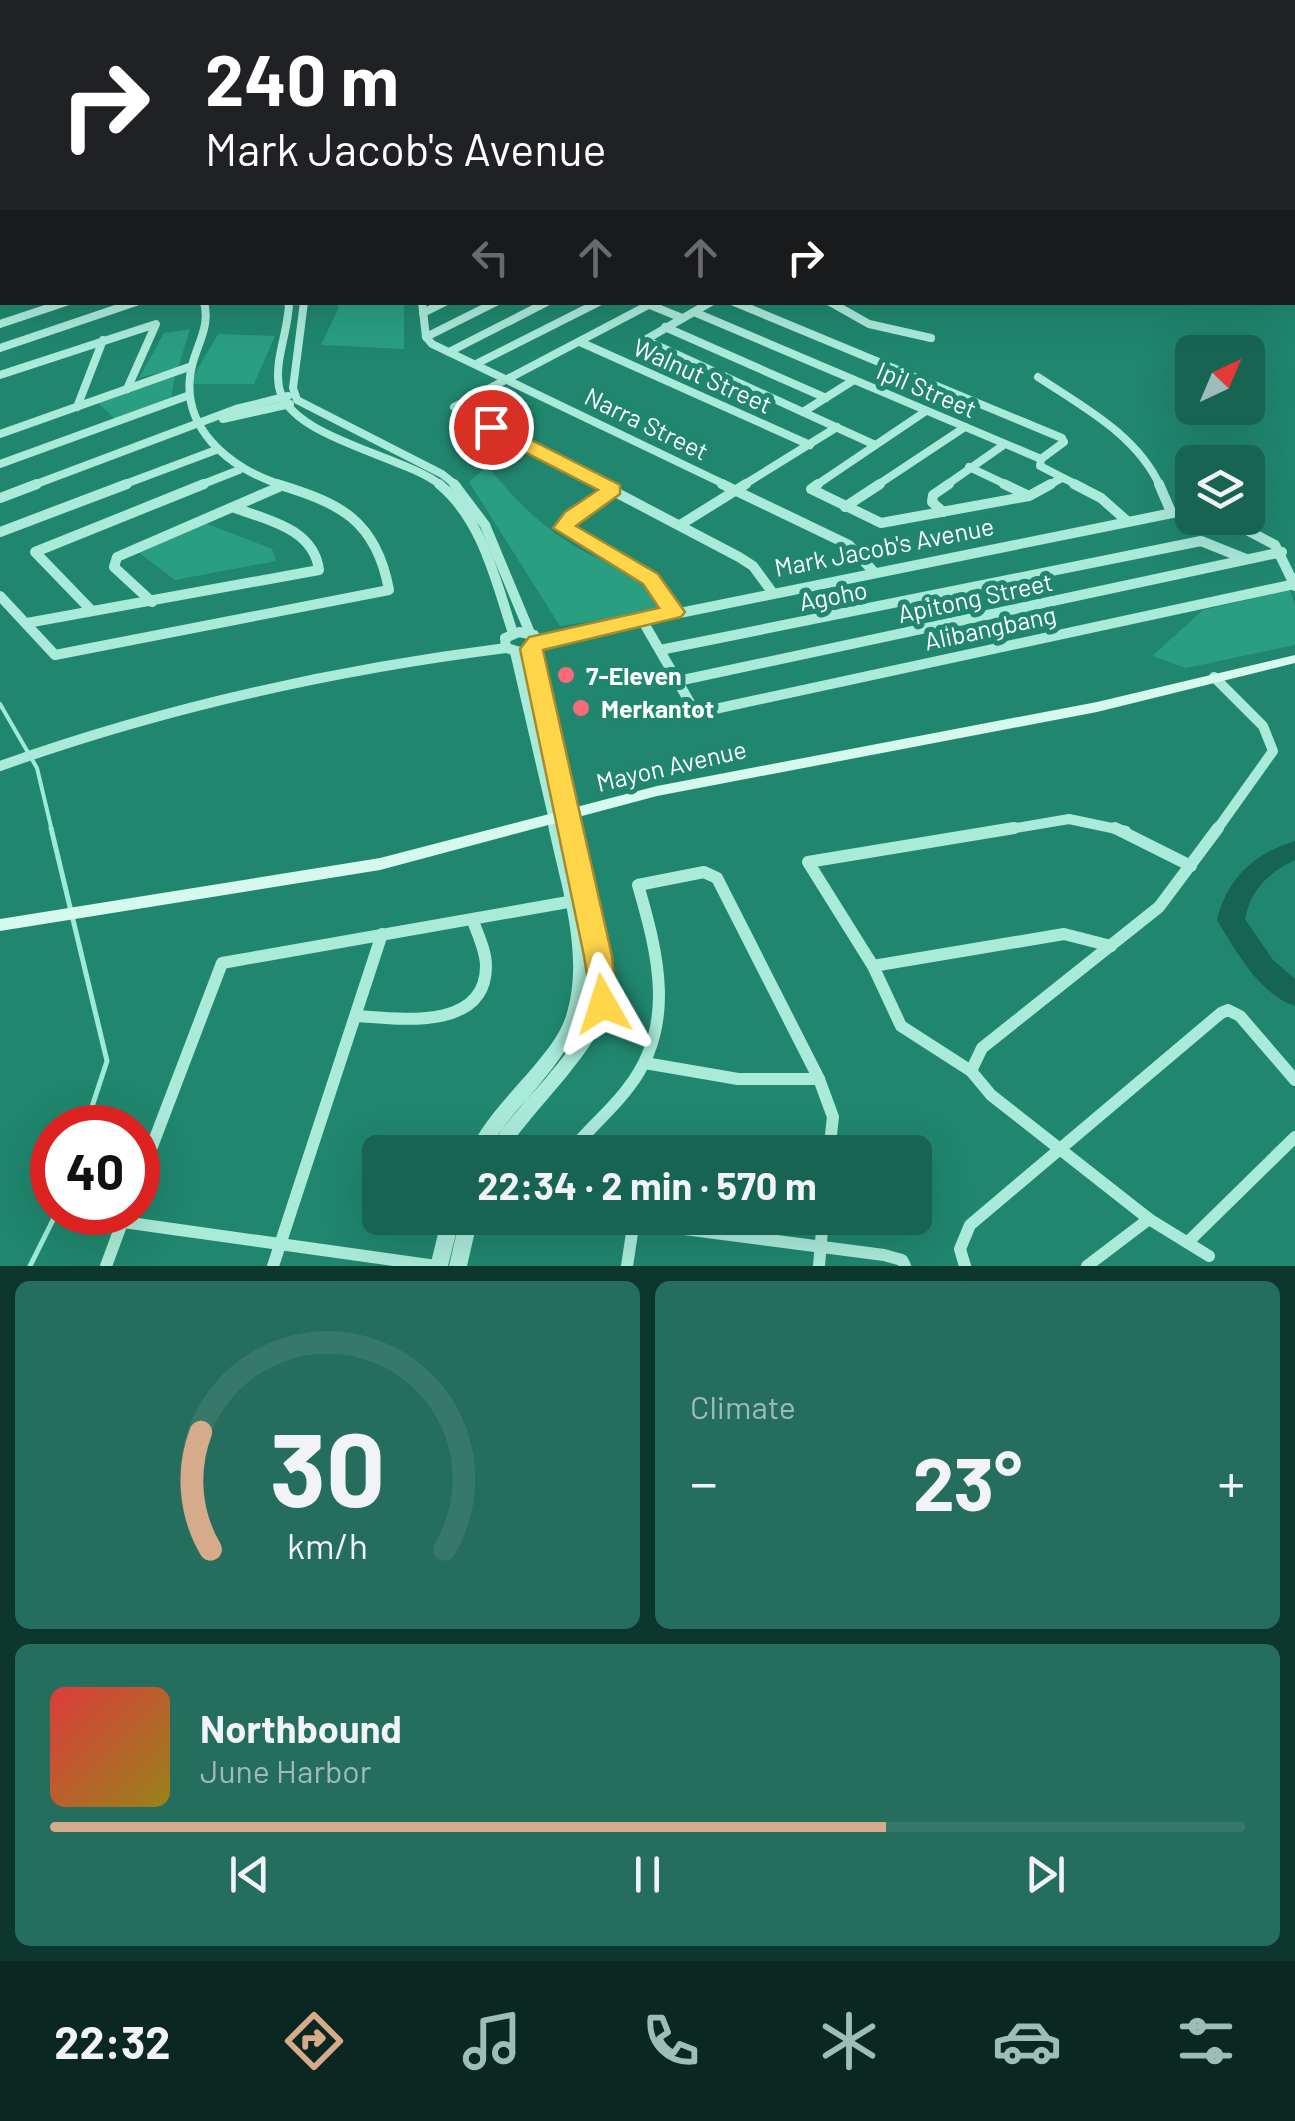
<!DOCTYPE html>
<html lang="en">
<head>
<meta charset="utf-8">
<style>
  body { margin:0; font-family:Barlow,sans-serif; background:#256d5c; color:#f1f3f6; height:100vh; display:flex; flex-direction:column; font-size:38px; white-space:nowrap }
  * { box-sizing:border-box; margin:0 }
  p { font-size:32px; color:#9fbdb8 }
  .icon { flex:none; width:55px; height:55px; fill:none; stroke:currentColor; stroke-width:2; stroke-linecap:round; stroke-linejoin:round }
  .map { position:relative; height:1266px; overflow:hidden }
  .drawer { display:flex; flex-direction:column; gap:15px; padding:15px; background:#0d372d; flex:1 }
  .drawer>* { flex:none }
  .banner { position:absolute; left:0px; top:0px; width:1295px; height:305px; box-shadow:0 10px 40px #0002; background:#202124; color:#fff; overflow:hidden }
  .needle { width:65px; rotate:44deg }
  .tools { position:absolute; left:1175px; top:335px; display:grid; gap:20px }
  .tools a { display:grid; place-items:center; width:90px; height:90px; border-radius:15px; background:#186452; box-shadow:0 10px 40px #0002; font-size:50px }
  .speed { position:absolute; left:30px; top:1105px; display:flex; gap:20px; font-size:50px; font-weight:700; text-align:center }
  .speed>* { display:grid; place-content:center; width:130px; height:130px; border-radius:50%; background:#186452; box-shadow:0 10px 40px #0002; line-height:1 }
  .speed .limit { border:15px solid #d22; background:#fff; color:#111 }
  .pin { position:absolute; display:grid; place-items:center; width:85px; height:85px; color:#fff; margin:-42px; border:5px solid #fff; border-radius:50%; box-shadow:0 2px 10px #0007 }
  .me { position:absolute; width:110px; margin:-55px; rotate:354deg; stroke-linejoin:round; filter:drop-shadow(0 0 8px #0008) }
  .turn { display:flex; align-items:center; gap:35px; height:210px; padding:0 40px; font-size:45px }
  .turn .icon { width:130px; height:130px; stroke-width:2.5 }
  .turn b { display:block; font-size:70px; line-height:85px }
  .lanes { display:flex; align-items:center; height:95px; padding:0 40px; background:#0003; justify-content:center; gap:50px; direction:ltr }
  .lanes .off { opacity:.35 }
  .big { font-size:75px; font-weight:700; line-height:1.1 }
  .drawer .tile { flex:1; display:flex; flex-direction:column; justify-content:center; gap:15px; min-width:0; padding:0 35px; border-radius:15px; background:#256d5c }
  .drawer .dial { align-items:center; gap:0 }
  .dial svg { height:260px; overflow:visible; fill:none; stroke:#367869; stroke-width:7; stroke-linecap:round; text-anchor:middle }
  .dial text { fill:#f1f3f6; stroke:none }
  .song { display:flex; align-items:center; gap:30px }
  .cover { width:120px; height:120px; border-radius:15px; background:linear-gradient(135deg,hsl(0 70% 55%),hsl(50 70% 35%)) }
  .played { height:10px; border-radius:5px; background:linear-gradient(90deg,#d6ab8b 70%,#367869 70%) }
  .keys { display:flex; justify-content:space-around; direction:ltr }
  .heat { display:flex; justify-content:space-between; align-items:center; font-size:55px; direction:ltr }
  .drawer .tiles { flex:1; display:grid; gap:15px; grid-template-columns:1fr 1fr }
  .tile:last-child { grid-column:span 2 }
  .trip { position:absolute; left:362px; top:1135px; width:570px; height:100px; border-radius:15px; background:#186452; box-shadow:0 10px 40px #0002; font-weight:700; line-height:100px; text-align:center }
  .tab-bar { display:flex; height:160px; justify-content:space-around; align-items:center; background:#0a2821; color:#9fbdb8 }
  .tab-bar .icon { width:70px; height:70px }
  .tab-bar .active { color:#d6ab8b }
  .tab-bar b { font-size:45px; color:#f1f3f6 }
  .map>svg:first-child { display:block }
  .green { fill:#2a9e80 }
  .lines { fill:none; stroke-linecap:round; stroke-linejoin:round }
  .stream-far1 { stroke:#9debd6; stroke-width:4 }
  .stream { stroke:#9debd6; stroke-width:5 }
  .river { fill:#166553; fill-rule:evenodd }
  .minor-far3 { stroke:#aaead9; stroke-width:6 }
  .minor-far2 { stroke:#aaead9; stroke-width:8 }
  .minor-far1 { stroke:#aaead9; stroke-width:10 }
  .minor { stroke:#aaead9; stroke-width:12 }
  .tertiary { fill:#aaead9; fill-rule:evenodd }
  .secondary { fill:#d5f8ef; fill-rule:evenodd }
  .route { fill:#ffd54a; stroke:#a68a30; stroke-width:2.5 }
  .poi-dot { fill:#f76a78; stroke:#20866d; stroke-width:4 }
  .labels { text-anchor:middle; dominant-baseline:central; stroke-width:10; stroke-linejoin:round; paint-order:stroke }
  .street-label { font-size:25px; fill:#fff; stroke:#20866d }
  .poi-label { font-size:25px; font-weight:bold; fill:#fff; stroke:#20866d; text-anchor:start }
</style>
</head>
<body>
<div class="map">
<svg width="1295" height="1266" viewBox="0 0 1295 1266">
  <rect width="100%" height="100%" fill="#20866d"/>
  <!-- green -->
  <g class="green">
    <path d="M335 303H404V349L321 345 339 307Z"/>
    <path d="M190 329 178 368 139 378 164 333Z"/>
    <path d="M218 334 275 336 254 384H189Z"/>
    <path d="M175 376 171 399 115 419 98 403Z"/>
    <path d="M487 466C510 494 536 522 568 542 612 570 630 562 662 611L560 626 469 482Z"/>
    <path d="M205 523 272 549 276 561 175 580 138 552Z"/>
    <path d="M1290 590 1295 605V645L1186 668 1152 656 1203 610Z"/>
  </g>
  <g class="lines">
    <!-- stream-far1 -->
    <path class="stream-far1" d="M0 704 37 768 52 831"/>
    <!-- stream -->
    <g class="stream">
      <path d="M51 828 107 1061 85 1128"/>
      <path d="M30 1266 57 1212"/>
    </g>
    <!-- river -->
    <path class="river" d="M1295 841V860C1268 873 1251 889 1245 919L1273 960 1295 979V1006C1260 995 1235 950 1217 920 1227 878 1255 853 1295 841Z"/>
    <!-- minor-far3 -->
    <path class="minor-far3" d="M219 2 235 0"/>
    <!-- minor-far2 -->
    <g class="minor-far2">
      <path d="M204 302C210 325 199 341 193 362 175 426 230 470 285 486"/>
      <path d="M289 302C289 330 274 359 279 387 288 438 404 455 442 486"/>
      <path d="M304 302 293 388 297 400 442 474 457 486"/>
      <path d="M422 302 426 337 432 344 728 486"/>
      <path d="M711 302 645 340 873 444"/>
      <path d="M734 302 1062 438 1064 442 1041 459"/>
      <path d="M830 302 869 324 931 338"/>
      <path d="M650 305 682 318"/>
      <path d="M694 312 1041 459 1040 466 1079 486"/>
      <path d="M423 313 445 302"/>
      <path d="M0 324 66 302"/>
      <path d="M665 327 826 398"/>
      <path d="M426 337 496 302"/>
      <path d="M580 342 810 445"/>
      <path d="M0 348 136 302"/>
      <path d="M449 352 547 302"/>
      <path d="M476 364 599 302"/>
      <path d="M0 375 156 324 127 389"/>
      <path d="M1038 377C1083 407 1137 435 1160 486"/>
      <path d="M77 407 103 340"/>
      <path d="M803 412 854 380"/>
      <path d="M223 419 290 404"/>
      <path d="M0 434 189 367"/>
      <path d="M0 464 187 396"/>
      <path d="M969 467 1009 486"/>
      <path d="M31 486 236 409 288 396"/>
      <path d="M120 486 216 450"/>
      <path d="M198 486 239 470"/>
      <path d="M605 486 454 407 654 302"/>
      <path d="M742 486 837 427"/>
      <path d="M815 486 926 411"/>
      <path d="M876 486 965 427"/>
      <path d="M945 486 1005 444"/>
      <path d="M1047 486 1062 478"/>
    </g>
    <!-- minor-far1 -->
    <g class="minor-far1">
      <path d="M439 484C483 520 496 582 513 633"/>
      <path d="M454 484 485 525 530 633"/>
      <path d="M600 484 739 557 753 566 772 592"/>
      <path d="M722 484 849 545 873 571"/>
      <path d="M818 484 811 489 881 523 1029 496 1051 484"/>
      <path d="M1004 484 1027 495"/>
      <path d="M1074 484 1101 498 1127 521"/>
      <path d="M1159 484 1171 512"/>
      <path d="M613 490 572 516 564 528 651 579 673 612"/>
      <path d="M0 498 37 484"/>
      <path d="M845 507 880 484"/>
      <path d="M943 512 932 502 933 495 949 484"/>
      <path d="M1224 518 1275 545 1295 586"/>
      <path d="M680 525 746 484"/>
      <path d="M0 532 127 484"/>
      <path d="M0 596 55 655 389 590C376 519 339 503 277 484"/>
      <path d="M152 602 114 567 117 557 279 487"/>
      <path d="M92 611 35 552 204 484"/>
      <path d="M641 618 693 708 701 712 1295 584"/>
      <path d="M27 623 319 570C314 529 268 520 235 508"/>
      <path d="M519 632 534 635 536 646 520 652 506 648 505 638Z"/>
      <path d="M537 642 1192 509"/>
      <path d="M532 649 566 816"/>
      <path d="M660 650 1201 541 1246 559"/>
      <path d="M515 652 554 820"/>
      <path d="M1214 677 1263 726 1273 751 1216 831"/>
      <path d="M678 681 1282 552"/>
      <path d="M0 766C165 707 332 670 506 648"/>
      <path d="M998 831 1069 819 1126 831"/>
    </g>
    <!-- minor -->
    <g class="minor">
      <path d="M1014 828 808 862 873 966 901 1026 971 1071 991 1095 1149 1219 1209 1256"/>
      <path d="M1115 828 1191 866"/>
      <path d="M873 966 1064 934 1111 946"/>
      <path d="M357 1016C400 1019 486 1031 486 966 486 951 478 935 473 921"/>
      <path d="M645 1063 738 1079H819"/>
      <path d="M971 1071 982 1048 1159 907 1218 828"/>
      <path d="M570 1152C588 1129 611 1111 628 1088 677 1026 658 954 638 885L704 872 717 878 819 1079 833 1117 829 1152"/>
      <path d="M138 1183 222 963 585 899"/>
      <path d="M600 1218 884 1255 902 1260 905 1266"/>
      <path d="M123 1222 436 1266"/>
      <path d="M1189 1241 1295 1137"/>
      <path d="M106 1266 126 1212"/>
      <path d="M273 1266 382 934"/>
      <path d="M627 1266 634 1220"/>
      <path d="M819 1266 823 1218"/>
      <path d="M965 1266 960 1249 970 1225 1221 1013 1228 1010 1240 1016 1295 1080"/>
      <path d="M1087 1266 1149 1219"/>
    </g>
    <!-- tertiary -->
    <g class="tertiary">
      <path d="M566 811 571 813 573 816C583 858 620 969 609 1007 595 1055 534 1108 506 1152H489C501 1125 525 1102 545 1079 562 1058 584 1034 593 1008 603 976 578 890 569 856 584 919 604 990 566 1049 542 1086 509 1116 486 1152H469C485 1116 518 1087 543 1055 552 1044 561 1031 566 1016 586 953 559 882 547 820L549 817H559L561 813Z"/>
      <path d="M442 1218H460L448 1266H430Z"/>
      <path d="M460 1218H478L467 1266H449Z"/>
    </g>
    <!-- secondary -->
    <g class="secondary">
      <path d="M1198 0H1208L1210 2H1201Z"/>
      <rect x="1292" y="47" width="3" height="5"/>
      <path d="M1295 655V663L1097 712 657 796 380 870 0 931V919L380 858 657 786 1097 702Z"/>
    </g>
  </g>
  <!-- route -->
  <path class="route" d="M484 423H498L620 485V494L576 526 658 574 685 612 681 617 543 650 612 956 617 1004 613 1012H593L584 956 520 649 529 637 659 608 643 584 553 528 565 512 598 490 484 431Z"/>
  <!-- markers -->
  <g class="poi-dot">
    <circle cx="566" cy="675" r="10"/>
    <circle cx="581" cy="708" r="10"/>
  </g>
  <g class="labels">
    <!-- street labels -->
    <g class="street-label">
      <text transform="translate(703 375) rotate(24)">Walnut Street</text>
      <text transform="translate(927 389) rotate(23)">Ipil Street</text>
      <text transform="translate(647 423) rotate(26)">Narra Street</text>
      <text transform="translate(884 546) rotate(-11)">Mark Jacob's Avenue</text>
      <text transform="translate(833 595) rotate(-11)">Agoho</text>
      <text transform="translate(975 597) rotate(-12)">Apitong Street</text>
      <text transform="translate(990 627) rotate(-12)">Alibangbang</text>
      <text transform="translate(671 765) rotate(-13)">Mayon Avenue</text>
    </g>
    <!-- poi labels -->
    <g class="poi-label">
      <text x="586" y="675">7-Eleven</text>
      <text x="601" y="708">Merkantot</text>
    </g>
  </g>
</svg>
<div class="tools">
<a><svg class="needle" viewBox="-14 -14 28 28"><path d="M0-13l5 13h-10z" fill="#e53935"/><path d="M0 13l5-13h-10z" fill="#9fbdb8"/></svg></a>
<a><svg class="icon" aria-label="layers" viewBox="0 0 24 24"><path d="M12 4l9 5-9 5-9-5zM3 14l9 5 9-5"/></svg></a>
</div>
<div class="speed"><div class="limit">40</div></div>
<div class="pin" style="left:491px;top:427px;background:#d93025"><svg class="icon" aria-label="arrive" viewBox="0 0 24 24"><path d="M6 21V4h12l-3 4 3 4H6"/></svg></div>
<svg class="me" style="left:603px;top:1004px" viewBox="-20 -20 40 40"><path d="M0-17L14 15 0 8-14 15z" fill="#ffd54a" stroke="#fff" stroke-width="4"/></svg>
<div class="trip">22:34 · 2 min · 570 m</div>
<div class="banner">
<div class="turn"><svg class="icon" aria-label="right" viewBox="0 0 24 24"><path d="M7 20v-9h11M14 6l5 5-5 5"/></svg><div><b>240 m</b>Mark Jacob's Avenue</div></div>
<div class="lanes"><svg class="icon off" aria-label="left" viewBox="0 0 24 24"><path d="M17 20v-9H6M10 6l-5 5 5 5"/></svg><svg class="icon off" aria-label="ahead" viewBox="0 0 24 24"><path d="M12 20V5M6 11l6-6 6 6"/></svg><svg class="icon off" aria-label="ahead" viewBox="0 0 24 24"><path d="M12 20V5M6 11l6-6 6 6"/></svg><svg class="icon" aria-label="right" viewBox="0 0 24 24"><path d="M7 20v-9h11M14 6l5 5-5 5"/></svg></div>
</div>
</div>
<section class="drawer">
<div class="tiles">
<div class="tile dial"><svg viewBox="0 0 100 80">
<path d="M14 69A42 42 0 1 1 86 69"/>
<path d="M14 69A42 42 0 0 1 11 33" stroke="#d6ab8b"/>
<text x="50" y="56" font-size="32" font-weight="700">30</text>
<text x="50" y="72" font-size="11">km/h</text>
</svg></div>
<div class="tile"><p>Climate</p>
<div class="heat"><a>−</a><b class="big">23°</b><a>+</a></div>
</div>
<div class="tile">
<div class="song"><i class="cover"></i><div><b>Northbound</b><p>June Harbor</p></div></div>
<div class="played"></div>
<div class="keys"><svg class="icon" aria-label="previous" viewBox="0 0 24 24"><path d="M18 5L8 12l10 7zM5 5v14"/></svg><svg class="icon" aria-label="pause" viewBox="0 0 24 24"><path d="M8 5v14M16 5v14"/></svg><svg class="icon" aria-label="next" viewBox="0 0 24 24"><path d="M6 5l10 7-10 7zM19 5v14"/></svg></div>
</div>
</div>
</section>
<nav class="tab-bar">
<b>22:32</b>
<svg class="icon active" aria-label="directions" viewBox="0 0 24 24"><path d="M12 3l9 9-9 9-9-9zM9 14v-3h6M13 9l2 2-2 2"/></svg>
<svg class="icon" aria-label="music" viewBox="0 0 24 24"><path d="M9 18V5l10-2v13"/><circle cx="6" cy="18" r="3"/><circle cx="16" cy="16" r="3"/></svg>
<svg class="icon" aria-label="phone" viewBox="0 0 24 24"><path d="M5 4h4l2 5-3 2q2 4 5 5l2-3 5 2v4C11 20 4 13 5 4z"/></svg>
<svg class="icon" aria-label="climate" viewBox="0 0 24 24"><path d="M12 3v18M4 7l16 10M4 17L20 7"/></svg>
<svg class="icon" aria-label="car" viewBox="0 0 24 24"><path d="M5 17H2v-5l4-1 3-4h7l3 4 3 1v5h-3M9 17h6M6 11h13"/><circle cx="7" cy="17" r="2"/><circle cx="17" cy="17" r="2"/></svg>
<svg class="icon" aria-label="filters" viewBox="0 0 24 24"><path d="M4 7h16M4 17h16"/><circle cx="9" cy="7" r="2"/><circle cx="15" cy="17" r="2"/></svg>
</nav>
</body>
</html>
